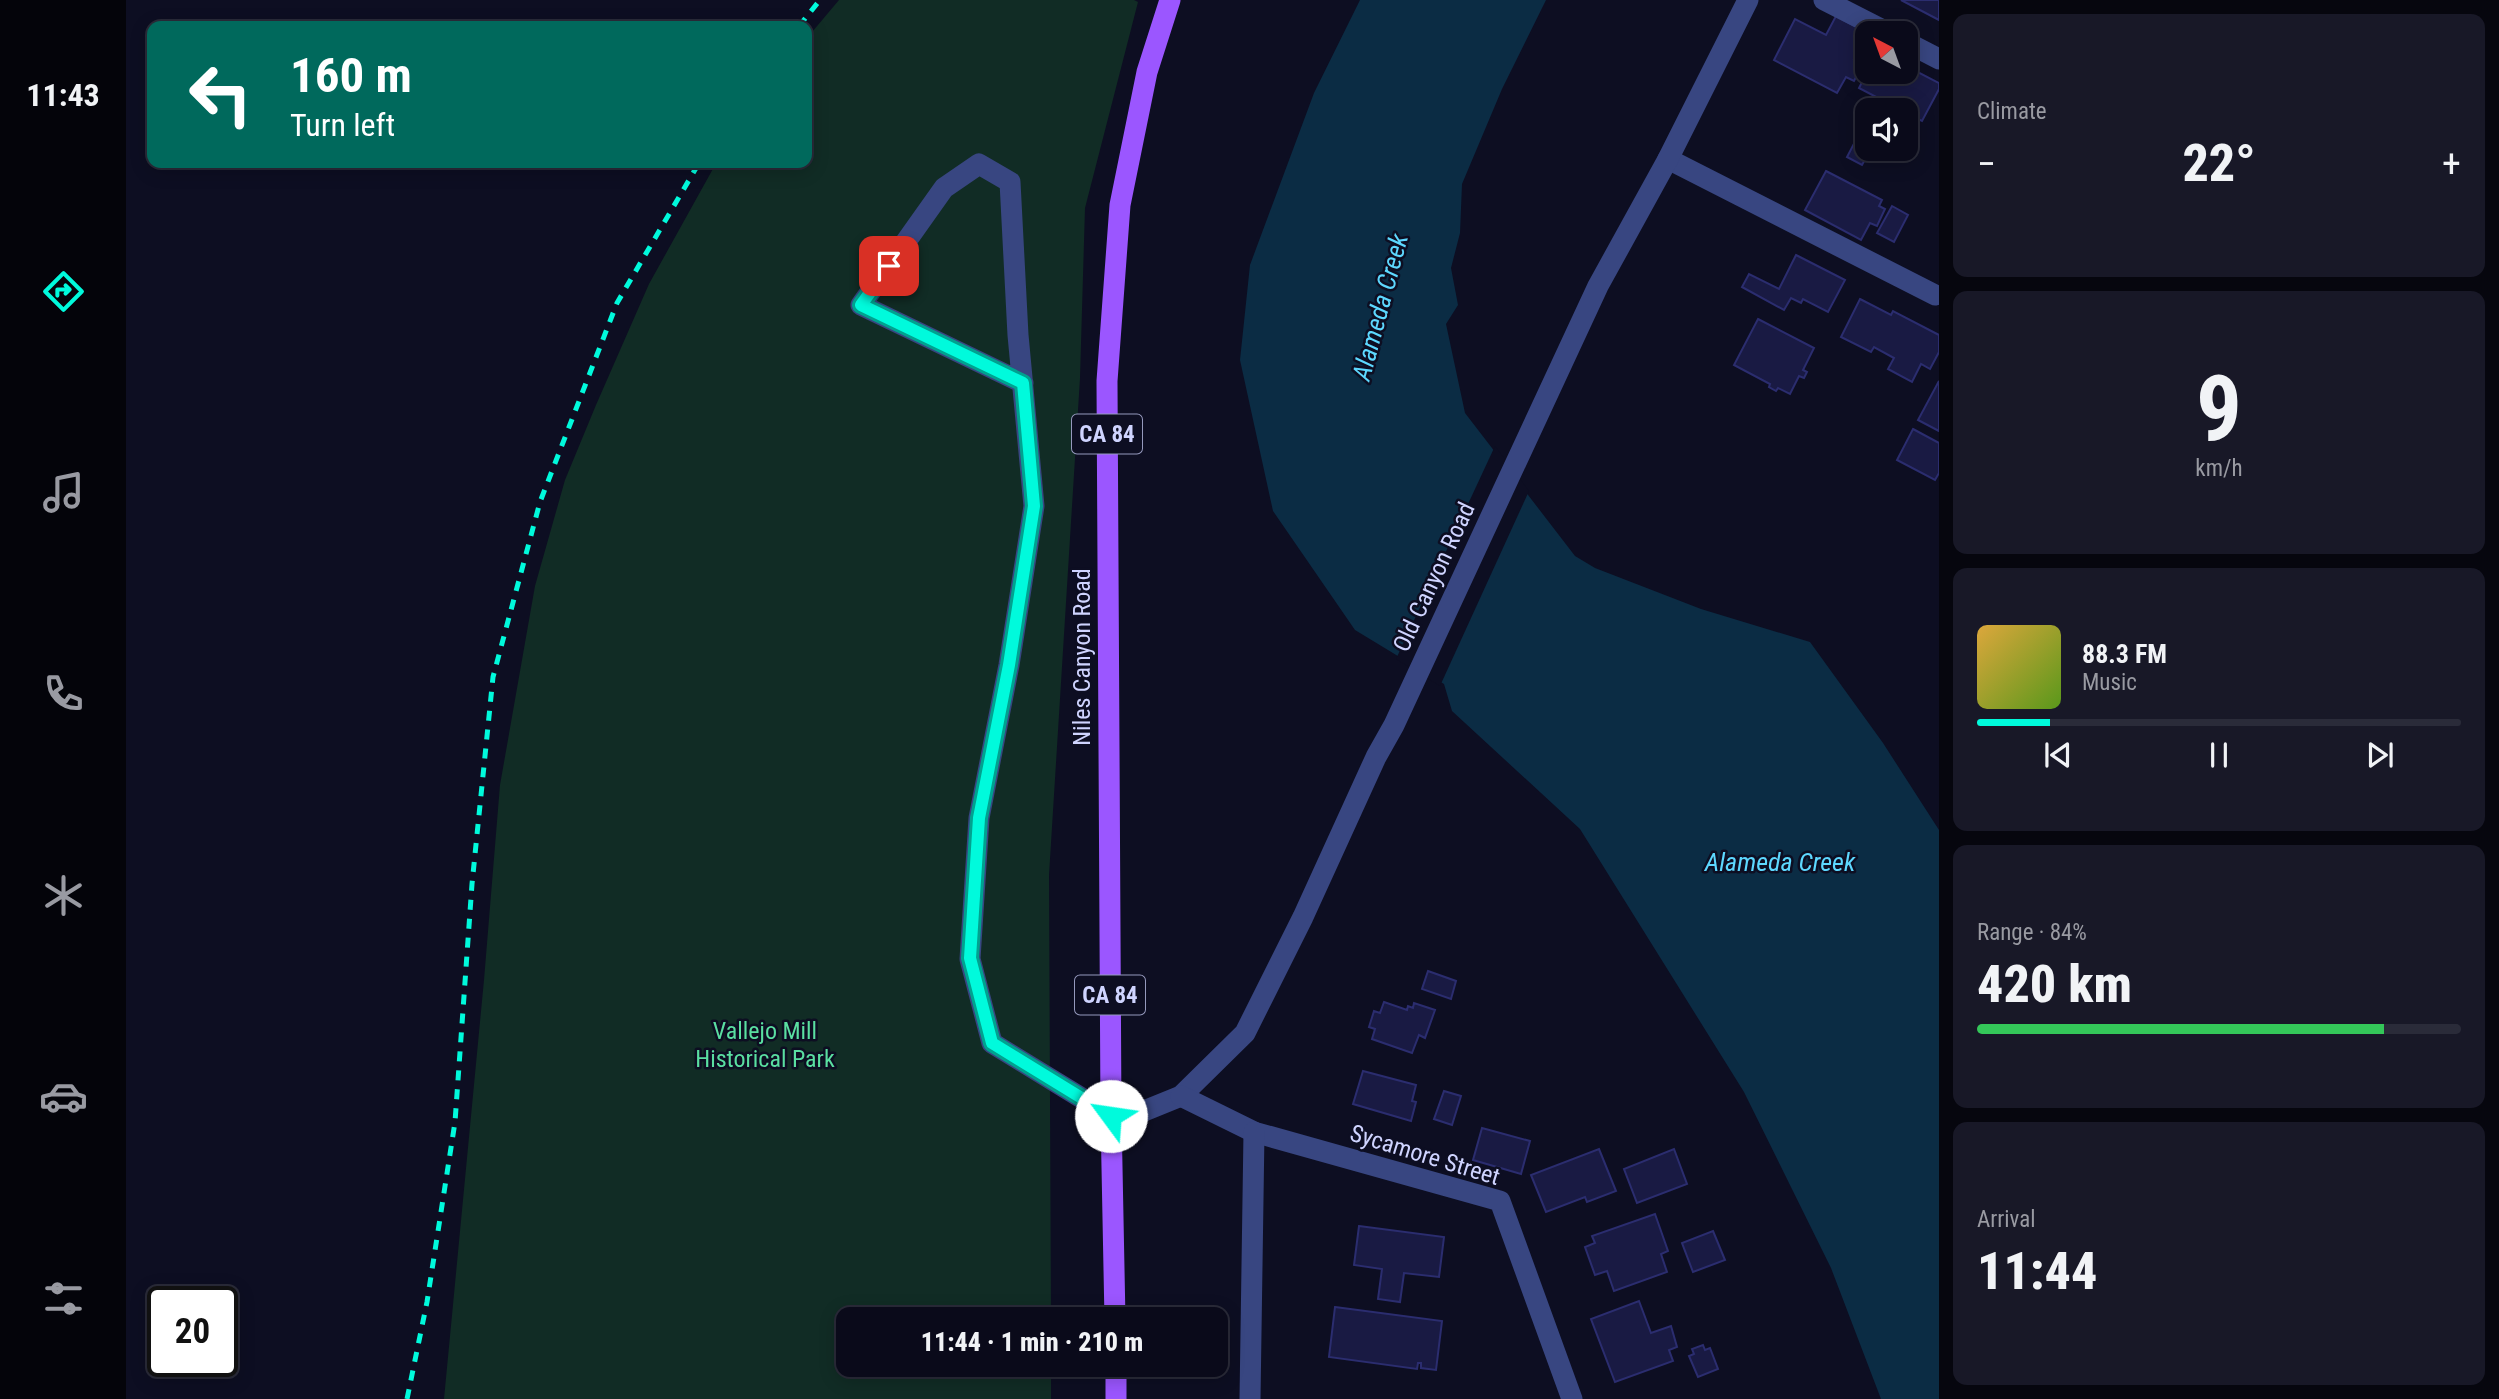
<!DOCTYPE html>
<html lang="en">
<head>
<meta charset="utf-8">
<style>
  body { margin:0; font-family:"Roboto Condensed",sans-serif; background:#181827; color:#f1f3f6; height:100vh; display:flex; flex-direction:column; font-size:26px; white-space:nowrap }
  * { box-sizing:border-box; margin:0 }
  p { font-size:23px; color:#999aa2 }
  .icon { flex:none; width:38px; height:38px; fill:none; stroke:currentColor; stroke-width:2; stroke-linecap:round; stroke-linejoin:round }
  .map { position:relative; flex:1; overflow:hidden }
  .side { display:flex; flex-direction:column; gap:14px; padding:14px; background:#06060e; width:560px }
  .side>* { flex:none }
  .banner { position:absolute; left:21px; top:21px; width:665px; height:147px; border-radius:14px; box-shadow:0 4px 18px #0003,0 0 0 2px #2a2b39; background:#00695c; color:#fff; overflow:hidden }
  .needle { width:46px; rotate:319deg }
  .fabs { position:absolute; left:1729px; top:21px; display:grid; gap:14px }
  .fabs a { display:grid; place-items:center; width:63px; height:63px; border-radius:14px; background:#0a0a1a; box-shadow:0 4px 18px #0003,0 0 0 2px #2a2b39; font-size:35px }
  .speed { position:absolute; left:21px; top:1286px; display:flex; gap:14px; font-size:35px; font-weight:700; text-align:center }
  .speed>* { display:grid; place-content:center; width:91px; height:91px; border-radius:50%; background:#0a0a1a; box-shadow:0 4px 18px #0003,0 0 0 2px #2a2b39; line-height:1 }
  .speed .limit { border:4px solid #111; border-radius:10px; background:#fff; color:#111 }
  .pin { position:absolute; display:grid; place-items:center; width:60px; height:60px; color:#fff; margin:-30px; border-radius:14px; box-shadow:0 4px 10px #0006 }
  .me { position:absolute; width:77px; margin:-38px; rotate:301deg; stroke-linejoin:round; filter:drop-shadow(0 0 5px #0008) }
  .turn { display:flex; align-items:center; gap:24px; height:147px; padding:0 28px; font-size:32px }
  .turn .icon { width:91px; height:91px; stroke-width:2.5 }
  .turn b { display:block; font-size:49px; line-height:60px }
  .big { font-size:52px; font-weight:800; line-height:1.1 }
  .side .widget { flex:1; display:flex; flex-direction:column; justify-content:center; gap:10px; min-width:0; padding:0 24px; border-radius:14px; background:#181827 }
  .side .dial { align-items:center; gap:0 }
  .dial b { font-size:91px; line-height:1 }
  .song { display:flex; align-items:center; gap:21px }
  .cover { width:84px; height:84px; border-radius:10px; background:linear-gradient(135deg,hsl(40 70% 55%),hsl(90 70% 35%)) }
  .played { height:7px; border-radius:4px; background:linear-gradient(90deg,#00fadc 15%,#2a2b39 15%) }
  .keys { display:flex; justify-content:space-around; direction:ltr }
  .heat { display:flex; justify-content:space-between; align-items:center; font-size:38px; direction:ltr }
  .charge { height:10px; border-radius:5px; background:linear-gradient(90deg,#34c759 84%,#2a2b39 0) }
  .trip { position:absolute; left:710px; top:1307px; width:392px; height:70px; border-radius:14px; background:#0a0a1a; box-shadow:0 4px 18px #0003,0 0 0 2px #2a2b39; font-weight:800; line-height:70px; text-align:center }
  main { display:flex; flex:1; min-height:0 }
  .menu { display:flex; flex-direction:column; width:126px; justify-content:space-around; align-items:center; background:#04040a; color:#999aa2 }
  .menu .icon { width:49px; height:49px }
  .menu .selected { color:#00fadc }
  .menu b { font-size:32px; color:#f1f3f6 }
  .map>svg:first-child { display:block }
  .green { fill:#112c25 }
  .water { fill:#0b2c44 }
  .pier { fill:#0d0e22 }
  .building { fill:#191a43; stroke:#2b2d6f; stroke-width:2 }
  .lines { fill:none; stroke-linecap:round; stroke-linejoin:round }
  .minor { stroke:#384681; stroke-width:21 }
  .major { stroke:#9b56ff; stroke-width:21 }
  .rail { stroke:#00fadc; stroke-width:5; stroke-dasharray:10 9; stroke-linecap:butt }
  .route-casing { stroke:#00a28f; stroke-width:18 }
  .route { stroke:#00fadc; stroke-width:12 }
  .labels { text-anchor:middle; dominant-baseline:central; stroke-width:5; stroke-linejoin:round; paint-order:stroke }
  .shield { fill:#0d0e22; stroke:#9599bd; stroke-width:2 }
  .shield-label { font-size:23px; font-weight:bold; fill:#cfd4ff }
  .street-label { font-size:24px; fill:#cfd4ff; stroke:#0d0e22 }
  .park-label { font-size:24px; fill:#5adfa1; stroke:#0d0e22 }
  .water-label { font-size:26px; font-style:italic; fill:#5dd8ff; stroke:#0d0e22 }
</style>
</head>
<body>
<main>
<nav class="menu">
<b>11:43</b>
<svg class="icon selected" aria-label="directions" viewBox="0 0 24 24"><path d="M12 3l9 9-9 9-9-9zM9 14v-3h6M13 9l2 2-2 2"/></svg>
<svg class="icon" aria-label="music" viewBox="0 0 24 24"><path d="M9 18V5l10-2v13"/><circle cx="6" cy="18" r="3"/><circle cx="16" cy="16" r="3"/></svg>
<svg class="icon" aria-label="phone" viewBox="0 0 24 24"><path d="M5 4h4l2 5-3 2q2 4 5 5l2-3 5 2v4C11 20 4 13 5 4z"/></svg>
<svg class="icon" aria-label="climate" viewBox="0 0 24 24"><path d="M12 3v18M4 7l16 10M4 17L20 7"/></svg>
<svg class="icon" aria-label="car" viewBox="0 0 24 24"><path d="M5 17H2v-5l4-1 3-4h7l3 4 3 1v5h-3M9 17h6M6 11h13"/><circle cx="7" cy="17" r="2"/><circle cx="17" cy="17" r="2"/></svg>
<svg class="icon" aria-label="filters" viewBox="0 0 24 24"><path d="M4 7h16M4 17h16"/><circle cx="9" cy="7" r="2"/><circle cx="15" cy="17" r="2"/></svg>
</nav>
<div class="map">
<svg width="1813" height="1399" viewBox="0 0 1813 1399">
  <rect width="100%" height="100%" fill="#0d0e22"/>
  <!-- green -->
  <path class="green" d="M713 0H1008L1012 2 959 208 954 378 923 875 925 1319 723 1320V1365H925V1399H318L358 980 374 785 409 586 439 480 470 405 523 284 588 167 591 163H681V38Z"/>
  <!-- water -->
  <path class="water" d="M1234 0H1420L1376 89 1336 184 1334 233 1325 268 1332 305 1320 324 1339 413 1449 556 1469 568 1575 609 1684 642 1757 743 1813 830V1399H1755L1705 1268 1618 1092 1454 829 1326 711 1318 684 1229 630 1147 511 1114 360 1124 265 1188 93Z"/>
  <!-- pier -->
  <path class="pier" d="M1369 446 1403 491 1314 686 1270 659Z"/>
  <!-- building -->
  <g class="building">
    <path d="M1775 0H1813V20Z"/>
    <path d="M1710 16 1742 33 1728 59 1737 64 1728 81 1720 77 1711 93 1648 60 1669 19 1700 35Z"/>
    <path d="M1780 66 1813 83V89L1796 121 1780 113V110H1775L1733 88 1741 72H1780Z"/>
    <path d="M1733 134 1741 138V149H1745L1736 165 1721 157Z"/>
    <path d="M1700 171 1756 200 1753 206 1759 209 1751 226 1744 223 1735 240 1679 210Z"/>
    <path d="M1766 206 1782 215 1768 242 1751 233Z"/>
    <path d="M1670 255 1719 280 1702 312 1677 299 1675 303 1665 298 1658 310 1616 287 1623 274 1653 289Z"/>
    <path d="M1734 299 1765 315 1767 311 1813 335V352L1804 369 1795 364 1786 382 1762 369 1768 358 1748 347 1745 352 1715 337Z"/>
    <path d="M1632 319 1688 348 1677 370 1681 372 1678 378 1673 376 1664 394 1652 388 1650 391 1643 387 1644 384 1608 365Z"/>
    <path d="M1813 381V431L1792 420Z"/>
    <path d="M1787 429 1813 443V473L1809 480 1771 460Z"/>
    <path d="M1302 971 1330 981 1325 999 1296 989Z"/>
    <path d="M1258 1002 1281 1010 1282 1006 1287 1008 1288 1003 1309 1010 1299 1038 1293 1035 1286 1053 1246 1039 1249 1029 1243 1027 1248 1011 1254 1013Z"/>
    <path d="M1237 1071 1290 1085 1286 1101 1290 1102 1285 1121 1227 1104Z"/>
    <path d="M1318 1091 1335 1096 1326 1125 1308 1119Z"/>
    <path d="M1356 1128 1404 1141 1395 1174 1347 1160Z"/>
    <path d="M1473 1149 1490 1191 1461 1202 1459 1197 1420 1212 1405 1175Z"/>
    <path d="M1548 1149 1561 1184 1511 1203 1498 1169Z"/>
    <path d="M1529 1214 1542 1251 1535 1254 1541 1272 1488 1291 1481 1271 1469 1275 1459 1247 1469 1243 1466 1236Z"/>
    <path d="M1233 1226 1318 1237 1313 1277 1278 1273 1274 1302 1252 1299 1256 1269 1228 1265Z"/>
    <path d="M1587 1231 1599 1260 1567 1272 1556 1243Z"/>
    <path d="M1513 1301 1525 1333 1545 1326 1551 1347 1543 1350 1547 1361 1489 1382 1465 1319Z"/>
    <path d="M1209 1307 1316 1321 1310 1370 1295 1368V1363H1292L1291 1369 1203 1357Z"/>
    <path d="M1577 1345 1579 1350 1584 1348 1592 1369 1572 1377 1563 1356 1568 1354 1566 1349Z"/>
  </g>
  <g class="lines">
    <!-- minor -->
    <g class="minor">
      <path d="M1698 0 1763 33"/>
      <path d="M1780 42 1813 59"/>
      <path d="M1542 159 1809 295"/>
      <path d="M897 383 735 305 818 188 853 164 884 182 892 335 908 506 883 665 853 818 844 959 866 1043 985 1116 1018 1111 1055 1096 1119 1033 1177 917 1250 757 1268 725 1472 286 1542 159 1622 0"/>
      <path d="M1055 1096 1128 1132 1374 1201 1446 1399"/>
      <path d="M1124 1399 1128 1132"/>
    </g>
    <!-- major -->
    <g class="major">
      <path d="M989 1320 985 1116 981 381 994 205 1021 72 1044 0"/>
      <path d="M990 1365V1399"/>
    </g>
    <!-- rail -->
    <g class="rail">
      <path d="M673 26 694 0"/>
      <path d="M281 1399 301 1302 329 1122 346 884 367 677 414 502 491 303 573 163"/>
    </g>
  </g>
  <g class="lines">
    <!-- route casing -->
    <g class="route-casing">
      <path id="route" d="M763 266 735 305 897 383 908 506 883 665 853 818 844 958 866 1043 985 1116"/>
    </g>
    <!-- route -->
    <use href="#route" class="route"/>
  </g>
  <g class="labels">
    <!-- shield labels -->
    <g class="shield">
      <rect x="946" y="414.5" width="70" height="39" rx="5"/>
      <rect x="949" y="975.5" width="70" height="39" rx="5"/>
    </g>
    <g class="shield-label">
      <text x="981" y="434">CA 84</text>
      <text x="984" y="995">CA 84</text>
    </g>
    <!-- street labels -->
    <g class="street-label">
      <text transform="translate(1308 577) rotate(-65)">Old Canyon Road</text>
      <text transform="translate(956 657) rotate(-90)">Niles Canyon Road</text>
      <text transform="translate(1299 1155) rotate(17)">Sycamore Street</text>
    </g>
    <!-- park labels -->
    <g class="park-label">
      <text x="639" y="1031">Vallejo Mill<tspan x="639" dy="28">Historical Park</tspan></text>
    </g>
    <!-- water labels -->
    <g class="water-label">
      <text transform="translate(1254 307) rotate(-75)">Alameda Creek</text>
      <text x="1654" y="862">Alameda Creek</text>
    </g>
  </g>
</svg>
<div class="fabs">
<a><svg class="needle" viewBox="-14 -14 28 28"><path d="M0-13l5 13h-10z" fill="#e53935"/><path d="M0 13l5-13h-10z" fill="#999aa2"/></svg></a>
<a><svg class="icon" aria-label="sound" viewBox="0 0 24 24"><path d="M4 9h4l5-4v14l-5-4H4zM17 9q2 3 0 6"/></svg></a>
</div>
<div class="speed"><div class="limit">20</div></div>
<div class="pin" style="left:763px;top:266px;background:#d93025"><svg class="icon" aria-label="arrive" viewBox="0 0 24 24"><path d="M6 21V4h12l-3 4 3 4H6"/></svg></div>
<svg class="me" style="left:985px;top:1116px" viewBox="-20 -20 40 40"><circle r="19" fill="#fff"/><path d="M0-13L10 11 0 6-10 11z" fill="#00fadc"/></svg>
<div class="trip">11:44 · 1 min · 210 m</div>
<div class="banner">
<div class="turn"><svg class="icon" aria-label="left" viewBox="0 0 24 24"><path d="M17 20v-9H6M10 6l-5 5 5 5"/></svg><div><b>160 m</b>Turn left</div></div>
</div>
</div>
<section class="side">
<div class="widget"><p>Climate</p>
<div class="heat"><a>−</a><b class="big">22°</b><a>+</a></div>
</div>
<div class="widget dial"><b>9</b><p>km/h</p></div>
<div class="widget">
<div class="song"><i class="cover"></i><div><b>88.3 FM</b><p>Music</p></div></div>
<div class="played"></div>
<div class="keys"><svg class="icon" aria-label="previous" viewBox="0 0 24 24"><path d="M18 5L8 12l10 7zM5 5v14"/></svg><svg class="icon" aria-label="pause" viewBox="0 0 24 24"><path d="M8 5v14M16 5v14"/></svg><svg class="icon" aria-label="next" viewBox="0 0 24 24"><path d="M6 5l10 7-10 7zM19 5v14"/></svg></div>
</div>
<div class="widget"><p>Range · 84%</p><b class="big">420 km</b><div class="charge"></div></div>
<div class="widget"><p>Arrival</p><b class="big">11:44</b></div>
</section>
</main>
</body>
</html>
